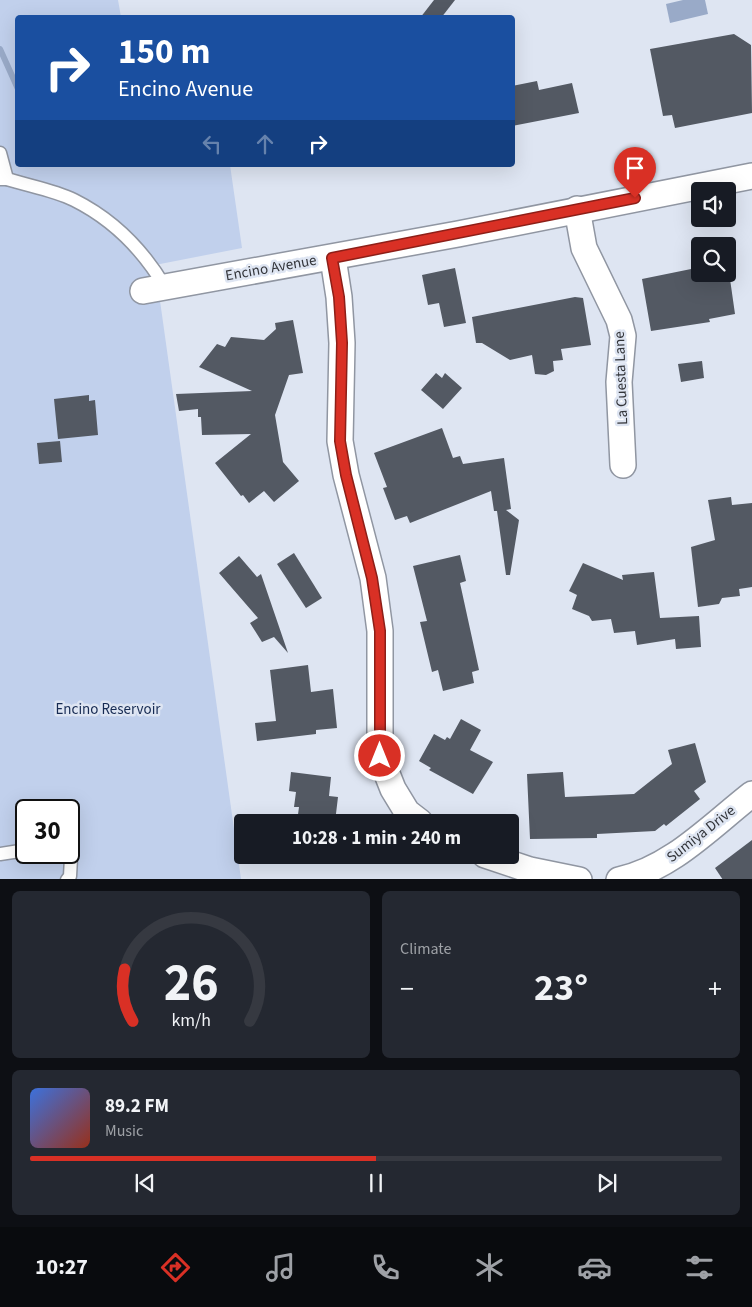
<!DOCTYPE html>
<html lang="en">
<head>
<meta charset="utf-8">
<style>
  body { margin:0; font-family:"Source Sans 3",sans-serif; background:#242831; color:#f1f3f6; height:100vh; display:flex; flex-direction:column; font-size:19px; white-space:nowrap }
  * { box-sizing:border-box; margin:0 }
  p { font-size:16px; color:#9ea1a6 }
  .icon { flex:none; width:28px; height:28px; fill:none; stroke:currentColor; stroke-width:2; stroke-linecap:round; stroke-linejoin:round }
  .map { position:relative; height:879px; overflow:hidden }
  .side { display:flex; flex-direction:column; gap:12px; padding:12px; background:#0d0f14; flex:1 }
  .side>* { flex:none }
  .banner { position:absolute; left:15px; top:15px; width:500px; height:152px; border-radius:5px; box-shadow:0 5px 20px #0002; background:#1a4fa0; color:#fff; overflow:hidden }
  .controls { position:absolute; left:691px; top:182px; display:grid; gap:10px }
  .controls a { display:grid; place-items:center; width:45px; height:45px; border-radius:5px; background:#171b24; box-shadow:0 5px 20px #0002; font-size:25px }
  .speed { position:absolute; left:15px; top:799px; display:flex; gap:10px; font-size:25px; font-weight:700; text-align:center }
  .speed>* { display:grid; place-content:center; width:65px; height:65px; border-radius:50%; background:#171b24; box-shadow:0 5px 20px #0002; line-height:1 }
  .speed .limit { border:2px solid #111; border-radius:8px; background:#fff; color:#111 }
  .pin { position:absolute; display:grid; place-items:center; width:42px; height:42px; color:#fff; margin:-51px -21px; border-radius:50% 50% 50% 0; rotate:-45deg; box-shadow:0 0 5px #0007 }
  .pin .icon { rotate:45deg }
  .me { position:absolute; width:55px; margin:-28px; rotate:0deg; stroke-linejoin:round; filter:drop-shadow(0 0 4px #0008) }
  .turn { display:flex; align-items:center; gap:18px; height:105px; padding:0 20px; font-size:22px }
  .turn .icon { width:65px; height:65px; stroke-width:2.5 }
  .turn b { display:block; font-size:35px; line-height:42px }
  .lanes { display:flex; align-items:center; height:48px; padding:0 20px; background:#0003; justify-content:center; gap:25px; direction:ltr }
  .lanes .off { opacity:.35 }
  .big { font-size:38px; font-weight:700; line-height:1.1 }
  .side .card { flex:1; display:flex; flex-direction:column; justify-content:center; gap:8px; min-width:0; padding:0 18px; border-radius:8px; background:#242831 }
  .side .dial { align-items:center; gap:0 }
  .dial svg { height:130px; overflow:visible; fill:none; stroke:#363941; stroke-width:7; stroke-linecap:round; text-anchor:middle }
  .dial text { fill:#f1f3f6; stroke:none }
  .song { display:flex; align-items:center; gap:15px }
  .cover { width:60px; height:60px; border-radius:8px; background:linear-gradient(135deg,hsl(220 70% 55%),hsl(10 70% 35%)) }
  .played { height:5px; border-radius:2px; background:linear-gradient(90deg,#d93025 50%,#363941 50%) }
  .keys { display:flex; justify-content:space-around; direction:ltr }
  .heat { display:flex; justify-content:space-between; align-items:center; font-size:28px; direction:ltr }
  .side .tiles { flex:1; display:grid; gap:12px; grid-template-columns:1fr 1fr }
  .card:last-child { grid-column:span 2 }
  .trip { position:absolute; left:234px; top:814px; width:285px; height:50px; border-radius:5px; background:#171b24; box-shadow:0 5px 20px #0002; font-weight:700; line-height:50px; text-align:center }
  .menu { display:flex; height:80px; justify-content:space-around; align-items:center; background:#090b0e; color:#9ea1a6 }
  .menu .icon { width:35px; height:35px }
  .menu .current { color:#d93025 }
  .menu b { font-size:22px; color:#f1f3f6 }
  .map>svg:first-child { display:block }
  .green { fill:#c1d0ec; fill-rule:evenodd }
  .water { fill:#99aac8 }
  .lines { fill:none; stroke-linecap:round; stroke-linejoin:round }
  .stream { stroke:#99aac8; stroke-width:6 }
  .building { fill:#535963 }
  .service-casing { stroke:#9096a2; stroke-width:15 }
  .minor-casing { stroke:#9096a2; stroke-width:28 }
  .service { stroke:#fff; stroke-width:12 }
  .minor { stroke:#fff; stroke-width:25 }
  .route-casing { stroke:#8d1f18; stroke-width:12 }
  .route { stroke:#d93025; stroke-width:9 }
  .labels { text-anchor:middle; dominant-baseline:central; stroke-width:5; stroke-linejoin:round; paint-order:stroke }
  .street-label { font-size:15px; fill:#33353a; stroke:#dee5f2 }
  .park-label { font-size:15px; fill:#172b53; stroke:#dee5f2 }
</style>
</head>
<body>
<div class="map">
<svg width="752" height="880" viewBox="0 0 752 880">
  <rect width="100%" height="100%" fill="#dee5f2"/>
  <!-- green -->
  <path class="green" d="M0 0H118L121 17 18 18V165H230L242 248 155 265 241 879 0 880ZM26 810H69V852H26Z"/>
  <!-- water -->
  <path class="water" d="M683 0H705L708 14 670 23 666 4Z"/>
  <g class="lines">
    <!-- stream -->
    <path class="stream" d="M0 49 18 89"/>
  </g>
  <!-- building -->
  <g class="building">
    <path d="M434 0H455L441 18H420Z"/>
    <path d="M734 34 751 45 752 113 675 128 672 115 663 116 650 49Z"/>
    <path d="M537 81 539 90 572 83 579 113 512 126V86Z"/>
    <path d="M700 263V274H728V265L735 314 709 319 710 322 651 331 642 279 696 268 695 264Z"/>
    <path d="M455 268 466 323 444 327 439 303 428 305 422 275Z"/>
    <path d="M575 297 583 298 591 345 561 349 563 360 553 361 554 371 546 375 535 374 532 355 510 360 482 343H476L472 317Z"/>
    <path d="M293 320 303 373 289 375 275 415 283 462 299 481 274 502 264 491 249 503 243 495 241 496 215 463 251 434 202 435 201 417H198V409L179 411 176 394 252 391 199 367 217 344 225 347 231 337 264 340 276 329 275 323Z"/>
    <path d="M702 361 704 378 681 382 678 364Z"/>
    <path d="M436 373 442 378 445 373 462 388 443 409 421 390Z"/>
    <path d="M89 395V401L95 400 98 435 58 439 54 399Z"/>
    <path d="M442 428 453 458 460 456 463 464 504 458 511 509 506 510 519 520 510 575H506L497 511H494L491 491 410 523 407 516 395 520 383 488 387 487 374 453Z"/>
    <path d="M60 441 62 462 39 464 37 443Z"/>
    <path d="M731 497 732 505 752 503V587L739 589 740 596 722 598 719 604 698 607 691 547 715 540 708 500Z"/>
    <path d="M294 553 322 598 306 608 277 564Z"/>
    <path d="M460 555 466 581 460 583 479 670 472 672 474 683 443 691 438 670 432 672 420 622 427 621 413 566Z"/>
    <path d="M239 556 257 577 261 574 288 653 274 637 262 642 250 623 258 618 219 573Z"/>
    <path d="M583 563 623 580 622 575 654 572 660 618 699 616 701 647 676 649 675 639 637 645 635 631 614 633 611 619 592 621 589 616 572 609 577 595 569 591Z"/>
    <path d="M308 665 311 692 333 689 337 728 316 730V734L257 741 255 723 276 721 270 670Z"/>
    <path d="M461 719 481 730 470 750 493 762 473 794 429 770 431 768 419 761 434 734 445 740 447 737 450 739Z"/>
    <path d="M695 743 706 782 694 791 700 799 666 826 664 824 655 831 597 834V838L530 839 527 774 563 772 565 797 634 794 672 764 668 750Z"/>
    <path d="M291 772 331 777 329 796 338 797 335 822H297L299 807H294L296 792 289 791Z"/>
    <path d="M752 840V880H723L715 868Z"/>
  </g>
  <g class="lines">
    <!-- service casing -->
    <g class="service-casing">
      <g id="service">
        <path d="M0 153 7 179"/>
        <path d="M0 179H7C29 186 54 190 74 200 112 219 143 250 165 287"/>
        <path d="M67 852 71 858 70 876 67 880"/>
        <path d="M0 854 26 850"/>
      </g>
    </g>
    <!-- minor casing -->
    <g class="minor-casing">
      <g id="minor">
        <path d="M577 209 584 248 619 320 623 336 619 382 623 465"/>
        <path d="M333 258 339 297 342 343 340 441 346 475 373 578 380 631V756L393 789 407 812 420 822"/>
        <path d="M143 291 458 234 752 176"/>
        <path d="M485 855 530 870 579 880"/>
        <path d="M619 880C671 869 711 826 752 794"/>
      </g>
    </g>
    <!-- service -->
    <use href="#service" class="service"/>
    <!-- minor -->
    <use href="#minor" class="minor"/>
  </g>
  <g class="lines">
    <!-- route casing -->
    <g class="route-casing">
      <path id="route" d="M380 756V631L372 578 346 475 340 441 342 343 339 297 332 258 635 198"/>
    </g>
    <!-- route -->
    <use href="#route" class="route"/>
  </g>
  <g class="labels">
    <!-- street labels -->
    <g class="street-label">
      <text transform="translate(271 268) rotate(-10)">Encino Avenue</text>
      <text transform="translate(621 378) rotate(-92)">La Cuesta Lane</text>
      <text transform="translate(701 834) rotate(-38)">Sumiya Drive</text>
    </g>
    <!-- park labels -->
    <g class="park-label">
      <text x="108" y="709">Encino Reservoir</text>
    </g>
  </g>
</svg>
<div class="controls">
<a><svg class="icon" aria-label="sound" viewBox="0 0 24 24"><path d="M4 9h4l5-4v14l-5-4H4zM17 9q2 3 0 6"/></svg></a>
<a><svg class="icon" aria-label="search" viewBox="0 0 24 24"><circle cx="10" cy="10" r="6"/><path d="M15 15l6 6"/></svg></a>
</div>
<div class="speed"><div class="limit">30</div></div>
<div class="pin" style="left:635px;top:198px;background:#d93025"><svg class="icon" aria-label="arrive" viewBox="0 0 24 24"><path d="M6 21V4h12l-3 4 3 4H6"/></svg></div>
<svg class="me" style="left:380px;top:756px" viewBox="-20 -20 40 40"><circle r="17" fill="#d93025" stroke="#fff" stroke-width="3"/><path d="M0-11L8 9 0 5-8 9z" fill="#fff"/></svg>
<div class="trip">10:28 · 1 min · 240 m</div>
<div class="banner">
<div class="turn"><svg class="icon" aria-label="right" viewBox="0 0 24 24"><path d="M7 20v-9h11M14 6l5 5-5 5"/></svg><div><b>150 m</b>Encino Avenue</div></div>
<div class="lanes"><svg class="icon off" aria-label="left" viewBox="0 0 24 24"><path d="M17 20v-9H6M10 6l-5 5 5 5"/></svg><svg class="icon off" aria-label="ahead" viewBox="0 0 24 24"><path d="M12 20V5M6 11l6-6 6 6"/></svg><svg class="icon" aria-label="right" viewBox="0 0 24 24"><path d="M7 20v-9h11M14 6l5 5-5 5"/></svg></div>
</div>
</div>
<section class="side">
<div class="tiles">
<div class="card dial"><svg viewBox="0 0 100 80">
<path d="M14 69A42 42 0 1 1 86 69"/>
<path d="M14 69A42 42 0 0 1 9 37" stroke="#d93025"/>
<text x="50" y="56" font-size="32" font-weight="700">26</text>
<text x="50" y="72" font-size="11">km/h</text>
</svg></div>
<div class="card"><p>Climate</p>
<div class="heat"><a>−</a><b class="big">23°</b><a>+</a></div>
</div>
<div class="card">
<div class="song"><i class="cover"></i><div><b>89.2 FM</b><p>Music</p></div></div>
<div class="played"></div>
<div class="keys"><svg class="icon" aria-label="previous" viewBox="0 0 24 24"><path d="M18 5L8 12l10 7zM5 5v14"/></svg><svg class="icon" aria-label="pause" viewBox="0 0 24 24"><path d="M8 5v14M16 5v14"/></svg><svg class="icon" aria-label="next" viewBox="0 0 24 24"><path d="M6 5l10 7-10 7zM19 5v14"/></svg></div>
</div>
</div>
</section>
<nav class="menu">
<b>10:27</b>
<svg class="icon current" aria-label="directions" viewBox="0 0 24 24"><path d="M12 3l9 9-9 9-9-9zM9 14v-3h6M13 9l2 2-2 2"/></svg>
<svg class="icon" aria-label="music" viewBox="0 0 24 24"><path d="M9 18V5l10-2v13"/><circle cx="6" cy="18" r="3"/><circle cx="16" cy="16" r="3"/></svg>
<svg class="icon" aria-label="phone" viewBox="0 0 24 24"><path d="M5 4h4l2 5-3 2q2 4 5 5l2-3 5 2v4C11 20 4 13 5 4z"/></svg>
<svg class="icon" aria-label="climate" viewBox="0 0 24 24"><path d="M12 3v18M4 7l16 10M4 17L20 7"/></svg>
<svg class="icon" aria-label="car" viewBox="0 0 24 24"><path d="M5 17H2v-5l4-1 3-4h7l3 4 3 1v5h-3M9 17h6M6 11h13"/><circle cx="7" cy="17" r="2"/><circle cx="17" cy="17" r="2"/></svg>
<svg class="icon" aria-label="filters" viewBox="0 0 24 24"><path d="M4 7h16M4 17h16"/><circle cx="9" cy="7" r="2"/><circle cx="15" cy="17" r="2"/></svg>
</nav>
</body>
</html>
